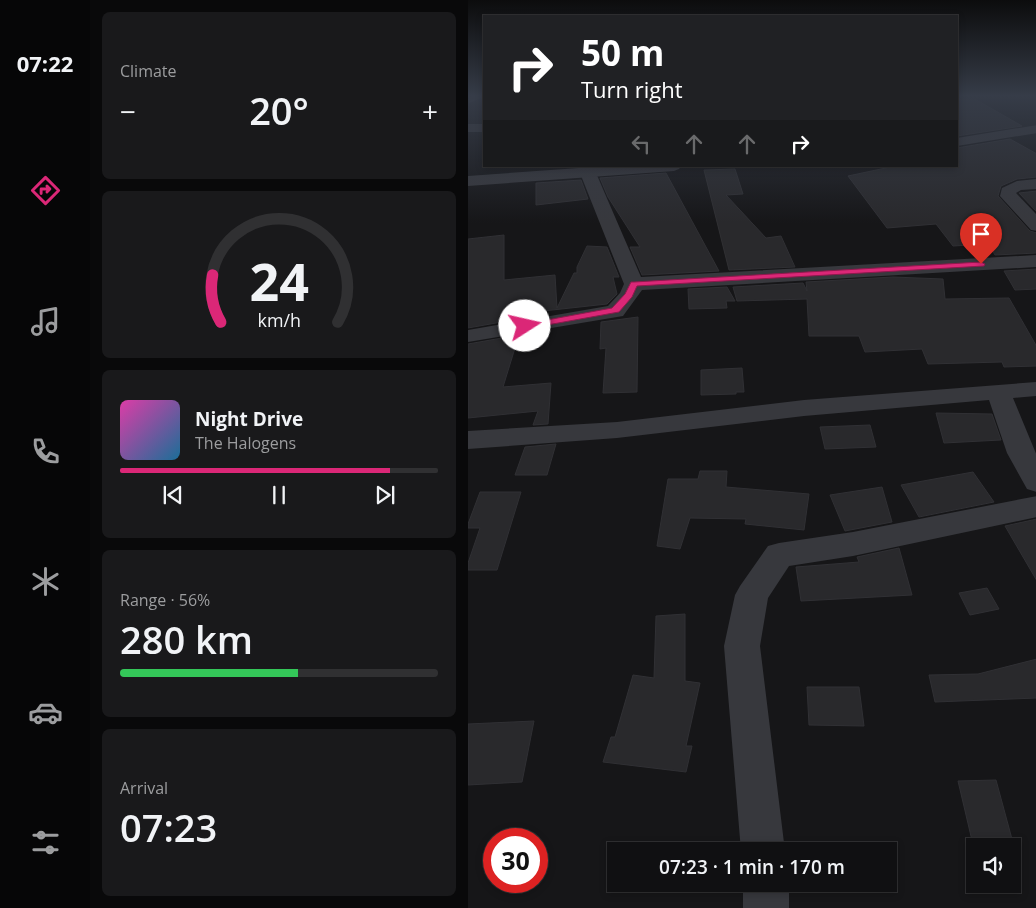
<!DOCTYPE html>
<html lang="en">
<head>
<meta charset="utf-8">
<style>
  body { margin:0; font-family:"Open Sans",sans-serif; background:#19191b; color:#f1f3f6; height:100vh; display:flex; flex-direction:column; font-size:19px; white-space:nowrap }
  * { box-sizing:border-box; margin:0 }
  p { font-size:16px; color:#9c9d9f }
  .icon { flex:none; width:28px; height:28px; fill:none; stroke:currentColor; stroke-width:2; stroke-linecap:round; stroke-linejoin:round }
  .map { position:relative; flex:1; overflow:hidden }
  .sheet { display:flex; flex-direction:column; gap:12px; padding:12px; background:#09090a; width:378px }
  .sheet>* { flex:none }
  .guide { position:absolute; left:15px; top:15px; width:475px; height:152px; border-radius:0px; box-shadow:0 2px 8px #0003,0 0 0 1px #303032; background:#202124; color:#fff; overflow:hidden }
  .fabs { position:absolute; left:498px; top:838px; display:grid; gap:10px }
  .fabs a { display:grid; place-items:center; width:55px; height:55px; border-radius:0px; background:#101012; box-shadow:0 2px 8px #0003,0 0 0 1px #303032; font-size:25px }
  .speed { position:absolute; left:15px; top:828px; display:flex; gap:10px; font-size:25px; font-weight:700; text-align:center }
  .speed>* { display:grid; place-content:center; width:65px; height:65px; border-radius:50%; background:#101012; box-shadow:0 2px 8px #0003,0 0 0 1px #303032; line-height:1 }
  .speed .limit { border:8px solid #d22; background:#fff; color:#111 }
  .pin { position:absolute; display:grid; place-items:center; width:42px; height:42px; color:#fff; margin:-51px -21px; border-radius:50% 50% 50% 0; rotate:-45deg; box-shadow:0 0 5px #0007 }
  .pin .icon { rotate:45deg }
  .me { position:absolute; width:55px; margin:-28px; rotate:80deg; stroke-linejoin:round; filter:drop-shadow(0 0 4px #0008) }
  .turn { display:flex; align-items:center; gap:18px; height:105px; padding:0 15px; font-size:22px }
  .turn .icon { width:65px; height:65px; stroke-width:2.5 }
  .turn b { display:block; font-size:35px; line-height:42px }
  .lanes { display:flex; align-items:center; height:48px; padding:0 15px; background:#0003; justify-content:center; gap:25px; direction:ltr }
  .lanes .off { opacity:.35 }
  .big { font-size:38px; font-weight:600; line-height:1.1 }
  .sheet .tile { flex:1; display:flex; flex-direction:column; justify-content:center; gap:8px; min-width:0; padding:0 18px; border-radius:8px; background:#19191b }
  .sheet .dial { align-items:center; gap:0 }
  .dial svg { height:130px; overflow:visible; fill:none; stroke:#303032; stroke-width:7; stroke-linecap:round; text-anchor:middle }
  .dial text { fill:#f1f3f6; stroke:none }
  .song { display:flex; align-items:center; gap:15px }
  .cover { width:60px; height:60px; border-radius:8px; background:linear-gradient(135deg,hsl(320 70% 55%),hsl(200 70% 35%)) }
  .played { height:5px; border-radius:2px; background:linear-gradient(90deg,#db2777 85%,#303032 85%) }
  .keys { display:flex; justify-content:space-around; direction:ltr }
  .heat { display:flex; justify-content:space-between; align-items:center; font-size:28px; direction:ltr }
  .charge { height:8px; border-radius:4px; background:linear-gradient(90deg,#34c759 56%,#303032 0) }
  .trip { position:absolute; left:139px; top:842px; width:290px; height:50px; border-radius:0px; background:#101012; box-shadow:0 2px 8px #0003,0 0 0 1px #303032; font-weight:600; line-height:50px; text-align:center }
  main { display:flex; flex:1; min-height:0 }
  .tabs { display:flex; flex-direction:column; width:90px; justify-content:space-around; align-items:center; background:#060607; color:#9c9d9f }
  .tabs .icon { width:35px; height:35px }
  .tabs .on { color:#db2777 }
  .tabs b { font-size:22px; color:#f1f3f6 }
  .map>svg:first-child { display:block }
  .building { fill:#29292c; stroke:#303034 }
  .lines { fill:none; stroke-linecap:round; stroke-linejoin:round }
  .minor { fill:#37383d; fill-rule:evenodd }
  .tertiary { fill:#37383d; fill-rule:evenodd }
  .route { fill:#db2777; stroke:#8e194d }
</style>
</head>
<body>
<main>
<nav class="tabs">
<b>07:22</b>
<svg class="icon on" aria-label="directions" viewBox="0 0 24 24"><path d="M12 3l9 9-9 9-9-9zM9 14v-3h6M13 9l2 2-2 2"/></svg>
<svg class="icon" aria-label="music" viewBox="0 0 24 24"><path d="M9 18V5l10-2v13"/><circle cx="6" cy="18" r="3"/><circle cx="16" cy="16" r="3"/></svg>
<svg class="icon" aria-label="phone" viewBox="0 0 24 24"><path d="M5 4h4l2 5-3 2q2 4 5 5l2-3 5 2v4C11 20 4 13 5 4z"/></svg>
<svg class="icon" aria-label="climate" viewBox="0 0 24 24"><path d="M12 3v18M4 7l16 10M4 17L20 7"/></svg>
<svg class="icon" aria-label="car" viewBox="0 0 24 24"><path d="M5 17H2v-5l4-1 3-4h7l3 4 3 1v5h-3M9 17h6M6 11h13"/><circle cx="7" cy="17" r="2"/><circle cx="17" cy="17" r="2"/></svg>
<svg class="icon" aria-label="filters" viewBox="0 0 24 24"><path d="M4 7h16M4 17h16"/><circle cx="9" cy="7" r="2"/><circle cx="15" cy="17" r="2"/></svg>
</nav>
<section class="sheet">
<div class="tile"><p>Climate</p>
<div class="heat"><a>−</a><b class="big">20°</b><a>+</a></div>
</div>
<div class="tile dial"><svg viewBox="0 0 100 80">
<path d="M14 69A42 42 0 1 1 86 69"/>
<path d="M14 69A42 42 0 0 1 9 40" stroke="#db2777"/>
<text x="50" y="56" font-size="32" font-weight="700">24</text>
<text x="50" y="72" font-size="11">km/h</text>
</svg></div>
<div class="tile">
<div class="song"><i class="cover"></i><div><b>Night Drive</b><p>The Halogens</p></div></div>
<div class="played"></div>
<div class="keys"><svg class="icon" aria-label="previous" viewBox="0 0 24 24"><path d="M18 5L8 12l10 7zM5 5v14"/></svg><svg class="icon" aria-label="pause" viewBox="0 0 24 24"><path d="M8 5v14M16 5v14"/></svg><svg class="icon" aria-label="next" viewBox="0 0 24 24"><path d="M6 5l10 7-10 7zM19 5v14"/></svg></div>
</div>
<div class="tile"><p>Range · 56%</p><b class="big">280 km</b><div class="charge"></div></div>
<div class="tile"><p>Arrival</p><b class="big">07:23</b></div>
</section>
<div class="map">
<svg width="569" height="908" viewBox="0 0 569 908">
  <rect width="100%" height="100%" fill="#161618"/>
  <!-- building -->
  <g class="building">
    <path d="M505 98 554 126 489 136V100Z"/>
    <path d="M542 139 569 154V177L549 179 533 186 530 196 562 231 569 233V253L527 255 520 244 485 246 468 224 419 228 380 176 427 166H489V148Z"/>
    <path d="M267 169 275 194 258 195 298 238 313 236 327 267 261 270 236 170Z"/>
    <path d="M198 173 251 271 174 275 162 247H172L140 197 132 178Z"/>
    <path d="M113 180 120 199 68 205V183Z"/>
    <path d="M569 191V212L551 193Z"/>
    <path d="M36 235V280L87 275 89 308 106 273H109V267L119 246 139 247 151 277H145L149 294 139 304 57 313 56 318 0 328V239Z"/>
    <path d="M569 269V289L547 290 536 271Z"/>
    <path d="M425 277 475 279 477 299 541 298 569 347V366L536 367 534 362 460 364 454 349 397 352 391 336H341L339 299 269 301 265 287 335 283 339 291 338 282Z"/>
    <path d="M259 287 267 301H258L259 308 221 309 220 289Z"/>
    <path d="M170 317 169 392 135 393 138 348 132 349 133 322Z"/>
    <path d="M51 335 35 387 83 383 80 424 65 425 70 411 0 418V344Z"/>
    <path d="M274 368 276 392H268V394L233 395V370Z"/>
    <path d="M468 413 524 414 533 440 476 443Z"/>
    <path d="M402 425 408 447 357 449 352 427Z"/>
    <path d="M88 444 79 475H47L57 447Z"/>
    <path d="M232 471H259L258 487 341 494 336 530 277 524 278 519 222 518 212 549 189 546 200 479H230Z"/>
    <path d="M505 472 526 502 451 517 433 485Z"/>
    <path d="M414 487 424 522 377 531 362 495Z"/>
    <path d="M12 492H53L29 570H0V563L12 528H0V524Z"/>
    <path d="M569 519V581L537 526Z"/>
    <path d="M431 548 444 595 333 601 328 567 391 562 389 557Z"/>
    <path d="M519 588 531 609 502 615 491 593Z"/>
    <path d="M217 614V681L232 683 218 746H224L218 772 135 762 143 737H147L165 675 186 678 188 616Z"/>
    <path d="M569 659V698L467 702 461 675 510 674Z"/>
    <path d="M339 687H391L396 726 341 725Z"/>
    <path d="M66 721 54 782 0 785V724Z"/>
    <path d="M528 780 551 865H544V846H506V849L490 781Z"/>
  </g>
  <g class="lines">
    <!-- minor -->
    <g class="minor">
      <path d="M0 96H16V97L1 103Z"/>
      <rect x="0" y="124" width="16" height="8"/>
      <path d="M120 168 126 170 128 173 173 277 569 255V267L174 290 155 316 0 342V330L140 306 152 293 156 284 112 173 114 170Z"/>
      <path d="M569 179V189L553 190 548 193 569 215V231L563 230 532 196 534 188 549 181Z"/>
      <path d="M569 382V396L545 398 569 456V492L559 489 539 453 521 400 336 416 149 438 0 449V431L149 422 336 400Z"/>
      <path d="M569 496V517L385 556 321 566 300 598 292 646 317 851H273L256 646 267 595 272 586 300 546 311 543 385 532Z"/>
      <rect x="275" y="884" width="46" height="24"/>
    </g>
    <!-- tertiary -->
    <g class="tertiary">
      <path d="M569 125V133L489 146V138Z"/>
      <path d="M139 166H213L211 169 206 171 0 186V176Z"/>
    </g>
  </g>
  <!-- sky -->
  <linearGradient id="sky" x2="0" y2="1"><stop stop-color="#0c0c0d"/><stop offset="0.43" stop-color="#363c48"/><stop offset="1" stop-color="#363c48" stop-opacity="0"/></linearGradient>
  <rect width="569" height="223" fill="url(#sky)"/>
  <!-- route -->
  <path class="route" d="M513 262 517 264 516 266 169 286 164 297 151 312 57 329 52 326 57 324 144 308 157 294 163 282H166Z"/>
</svg>
<div class="fabs">
<a><svg class="icon" aria-label="sound" viewBox="0 0 24 24"><path d="M4 9h4l5-4v14l-5-4H4zM17 9q2 3 0 6"/></svg></a>
</div>
<div class="speed"><div class="limit">30</div></div>
<div class="pin" style="left:513px;top:264px;background:#d93025"><svg class="icon" aria-label="arrive" viewBox="0 0 24 24"><path d="M6 21V4h12l-3 4 3 4H6"/></svg></div>
<svg class="me" style="left:57px;top:326px" viewBox="-20 -20 40 40"><circle r="19" fill="#fff"/><path d="M0-13L10 11 0 6-10 11z" fill="#db2777"/></svg>
<div class="trip">07:23 · 1 min · 170 m</div>
<div class="guide">
<div class="turn"><svg class="icon" aria-label="right" viewBox="0 0 24 24"><path d="M7 20v-9h11M14 6l5 5-5 5"/></svg><div><b>50 m</b>Turn right</div></div>
<div class="lanes"><svg class="icon off" aria-label="left" viewBox="0 0 24 24"><path d="M17 20v-9H6M10 6l-5 5 5 5"/></svg><svg class="icon off" aria-label="ahead" viewBox="0 0 24 24"><path d="M12 20V5M6 11l6-6 6 6"/></svg><svg class="icon off" aria-label="ahead" viewBox="0 0 24 24"><path d="M12 20V5M6 11l6-6 6 6"/></svg><svg class="icon" aria-label="right" viewBox="0 0 24 24"><path d="M7 20v-9h11M14 6l5 5-5 5"/></svg></div>
</div>
</div>
</main>
</body>
</html>
